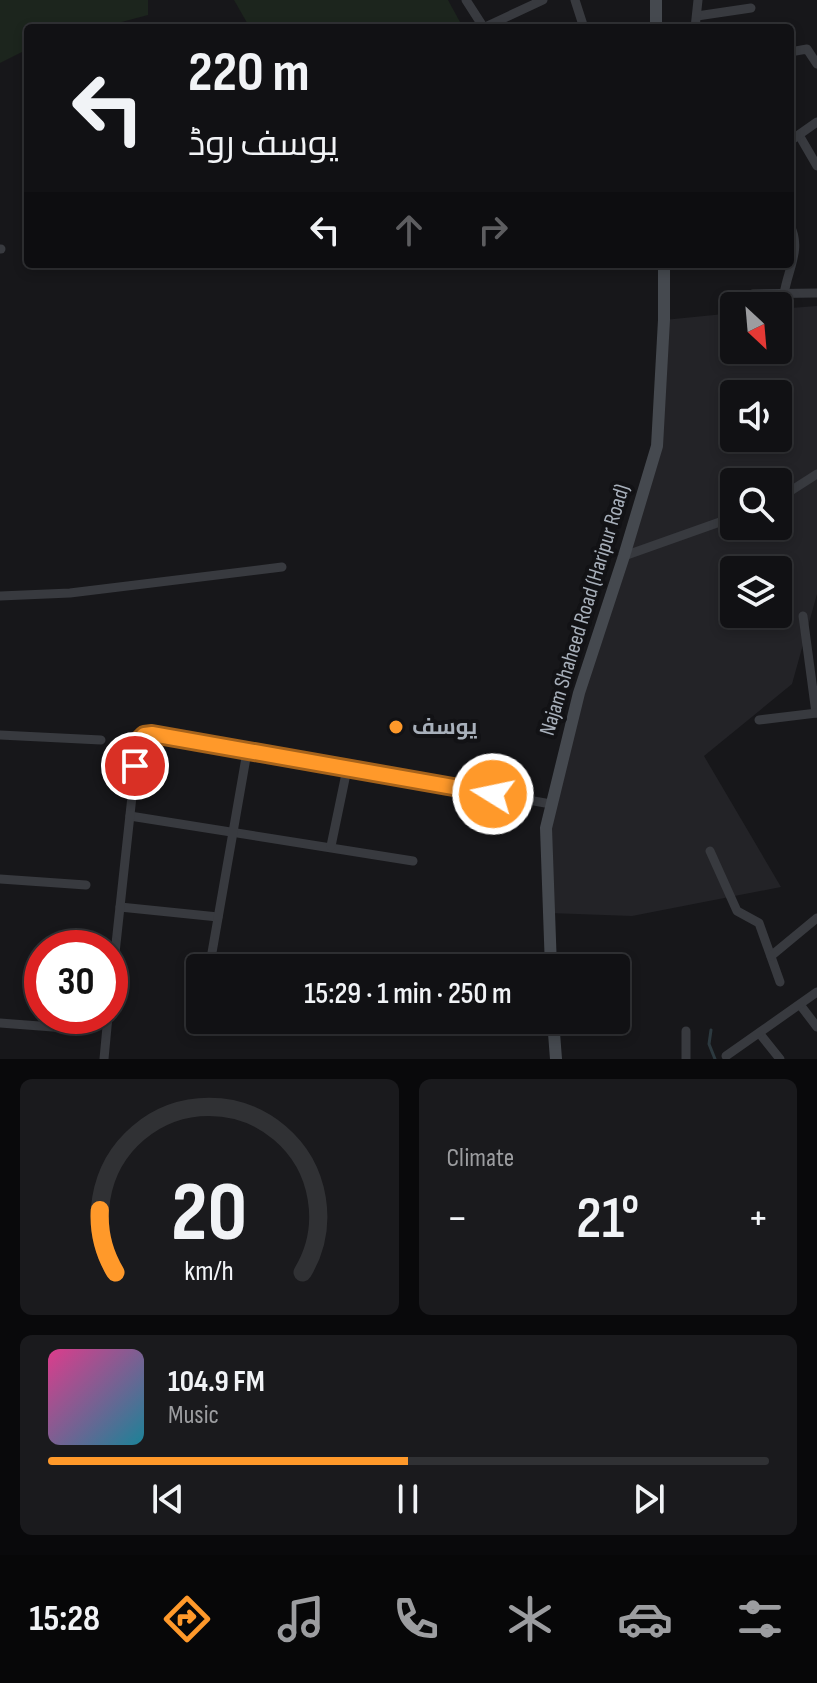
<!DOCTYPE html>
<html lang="en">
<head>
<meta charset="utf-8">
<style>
  body { margin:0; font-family:"Sofia Sans Condensed",Cairo,sans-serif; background:#1a1a1d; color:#f1f3f6; height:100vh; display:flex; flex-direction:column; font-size:30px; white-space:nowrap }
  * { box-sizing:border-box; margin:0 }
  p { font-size:26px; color:#9c9da0 }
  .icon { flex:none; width:44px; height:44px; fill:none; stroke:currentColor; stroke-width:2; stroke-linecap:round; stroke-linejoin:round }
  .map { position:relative; height:1059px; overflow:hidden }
  .details { display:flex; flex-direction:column; gap:20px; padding:20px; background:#09090b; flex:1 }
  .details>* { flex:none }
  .guide { position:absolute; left:24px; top:24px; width:770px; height:244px; border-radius:8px; box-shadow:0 4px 12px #0003,0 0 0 2px #303134; background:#111114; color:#f1f3f6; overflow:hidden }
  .needle { width:52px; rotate:154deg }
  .fabs { position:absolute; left:720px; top:292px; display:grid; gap:16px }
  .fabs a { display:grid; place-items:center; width:72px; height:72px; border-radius:8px; background:#111114; box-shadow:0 4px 12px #0003,0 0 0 2px #303134; font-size:40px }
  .speed { position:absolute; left:24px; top:930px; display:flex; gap:16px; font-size:40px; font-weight:700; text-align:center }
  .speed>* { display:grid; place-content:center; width:104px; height:104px; border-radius:50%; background:#111114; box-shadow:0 4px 12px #0003,0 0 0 2px #303134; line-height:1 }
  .speed .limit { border:12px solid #d22; background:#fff; color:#111 }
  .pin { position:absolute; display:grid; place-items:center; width:68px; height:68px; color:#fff; margin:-34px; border:4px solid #fff; border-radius:50%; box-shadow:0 2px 8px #0007 }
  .me { position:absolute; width:88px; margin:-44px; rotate:280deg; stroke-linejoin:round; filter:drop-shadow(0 0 6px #0008) }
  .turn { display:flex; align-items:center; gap:28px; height:168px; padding:0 32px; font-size:36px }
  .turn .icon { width:104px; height:104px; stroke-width:2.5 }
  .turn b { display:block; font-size:56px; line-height:68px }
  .lanes { display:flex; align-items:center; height:76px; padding:0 32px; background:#0003; justify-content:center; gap:40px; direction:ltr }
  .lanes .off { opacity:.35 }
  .big { font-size:60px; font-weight:600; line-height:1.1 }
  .details .card { flex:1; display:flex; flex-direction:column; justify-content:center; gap:12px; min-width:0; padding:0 28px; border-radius:12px; background:#1a1a1d }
  .details .dial { align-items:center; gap:0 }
  .dial svg { height:208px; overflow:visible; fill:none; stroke:#303134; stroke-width:7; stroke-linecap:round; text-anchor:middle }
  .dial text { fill:#f1f3f6; stroke:none }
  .song { display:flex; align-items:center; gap:24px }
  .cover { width:96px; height:96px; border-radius:12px; background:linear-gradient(135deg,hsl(330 70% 55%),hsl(190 70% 35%)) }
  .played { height:8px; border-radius:4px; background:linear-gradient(90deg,#ff992a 50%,#303134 50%) }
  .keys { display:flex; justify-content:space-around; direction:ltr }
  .heat { display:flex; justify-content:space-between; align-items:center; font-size:44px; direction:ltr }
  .details .tiles { flex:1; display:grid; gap:20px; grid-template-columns:1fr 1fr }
  .card:last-child { grid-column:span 2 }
  .trip { position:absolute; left:186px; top:954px; width:444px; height:80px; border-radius:8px; background:#111114; box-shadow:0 4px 12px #0003,0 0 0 2px #303134; font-weight:600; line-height:80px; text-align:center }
  .dock { display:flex; height:128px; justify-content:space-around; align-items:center; background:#070708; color:#9c9da0 }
  .dock .icon { width:56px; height:56px }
  .dock .current { color:#ff992a }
  .dock b { font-size:36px; color:#f1f3f6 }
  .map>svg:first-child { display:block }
  .built { fill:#232327; fill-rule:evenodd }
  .green { fill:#1c251d }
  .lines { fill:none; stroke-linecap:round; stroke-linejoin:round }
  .stream { stroke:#2c393f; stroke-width:3 }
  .minor { stroke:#383a3f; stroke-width:9 }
  .secondary { stroke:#45494f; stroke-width:12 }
  .route-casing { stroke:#a6631b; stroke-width:20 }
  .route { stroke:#ff992a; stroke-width:14 }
  .poi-dot { fill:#ff992a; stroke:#121215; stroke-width:3 }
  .labels { text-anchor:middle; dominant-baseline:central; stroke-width:8; stroke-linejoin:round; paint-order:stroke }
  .street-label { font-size:22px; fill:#a8b0bb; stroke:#121215 }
  .poi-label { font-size:22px; font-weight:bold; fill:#a8b0bb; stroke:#121215; text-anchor:start }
</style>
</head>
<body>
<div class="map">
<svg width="817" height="1059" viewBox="0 0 817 1059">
  <rect width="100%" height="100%" fill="#17171a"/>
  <!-- built -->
  <path class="built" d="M817 306V594L792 684 704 756 781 887 632 916 549 913 546 828 579 693 659 446 664 320 734 313V350H778V309ZM734 394H778V438H734ZM734 482H778V526H734ZM734 570H778V614H734Z"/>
  <!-- green -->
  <g class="green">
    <path d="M0 0H148V15L99 28H28V49L0 63Z"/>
    <path d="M234 0H448L460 22 448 28H250Z"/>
  </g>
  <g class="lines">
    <!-- stream -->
    <path class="stream" d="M711 1030 709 1044 715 1059"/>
    <!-- minor -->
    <g class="minor">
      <path d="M466 0 484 28"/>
      <path d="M575 0 584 28"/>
      <path d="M697 16 751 8"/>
      <path d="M483 28 543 0"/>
      <path d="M695 28 698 0"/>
      <path d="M790 52 807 49 817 64"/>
      <path d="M799 135 817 166"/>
      <path d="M790 141 817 122"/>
      <path d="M0 249H1"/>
      <path d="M753 294 817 293"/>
      <path d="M784 294C788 269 802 248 790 226"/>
      <path d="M778 499 817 474"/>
      <path d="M624 556 734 517"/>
      <path d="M0 596 70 593 282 567"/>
      <path d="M803 616 816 713"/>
      <path d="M759 720 817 713"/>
      <path d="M0 735 101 740"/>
      <path d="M130 816 413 861"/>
      <path d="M331 846 347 769"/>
      <path d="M710 851 737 911 759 923 780 982"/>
      <path d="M0 879 86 885"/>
      <path d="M120 907 218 917"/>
      <path d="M771 956 817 918"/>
      <path d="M210 964 247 752"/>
      <path d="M110 999 138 741 144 735 152 734 551 804"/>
      <path d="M801 1006 817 1027"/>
      <path d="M0 1023 66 1028"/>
      <path d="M686 1031V1059"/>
      <path d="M760 1034 780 1059"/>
      <path d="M726 1056 817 992"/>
      <path d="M104 1059 108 1016"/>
    </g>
    <!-- secondary -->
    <g class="secondary">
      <path d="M656 0V28"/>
      <path d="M551 968 546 828 579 693 624 556 657 446 664 320V264"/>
      <path d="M553 1020 556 1059"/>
    </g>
  </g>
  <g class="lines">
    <!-- route casing -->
    <g class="route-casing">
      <path id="route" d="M135 766 138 741 144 735 152 734 493 794"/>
    </g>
    <!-- route -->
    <use href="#route" class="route"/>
  </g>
  <!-- markers -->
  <circle class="poi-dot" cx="396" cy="727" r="8"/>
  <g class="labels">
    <!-- street labels -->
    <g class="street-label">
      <text transform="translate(585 610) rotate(-73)">Najam Shaheed Road (Haripur Road)</text>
    </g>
    <!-- poi labels -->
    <g class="poi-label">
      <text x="412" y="727">یوسف</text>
    </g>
  </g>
</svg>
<div class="fabs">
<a><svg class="needle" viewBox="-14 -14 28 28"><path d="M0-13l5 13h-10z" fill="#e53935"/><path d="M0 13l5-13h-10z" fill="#9c9da0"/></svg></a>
<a><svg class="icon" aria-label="sound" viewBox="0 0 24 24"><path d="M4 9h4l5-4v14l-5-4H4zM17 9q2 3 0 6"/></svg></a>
<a><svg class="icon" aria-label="search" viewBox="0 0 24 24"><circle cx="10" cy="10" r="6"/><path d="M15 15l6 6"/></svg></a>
<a><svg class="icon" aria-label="layers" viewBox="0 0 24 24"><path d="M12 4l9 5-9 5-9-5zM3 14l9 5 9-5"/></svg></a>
</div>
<div class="speed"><div class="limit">30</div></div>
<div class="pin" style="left:135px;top:766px;background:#d93025"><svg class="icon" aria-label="arrive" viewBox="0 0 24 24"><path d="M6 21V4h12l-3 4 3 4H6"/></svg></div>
<svg class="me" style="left:493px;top:794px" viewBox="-20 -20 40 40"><circle r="17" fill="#ff992a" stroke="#fff" stroke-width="3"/><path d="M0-11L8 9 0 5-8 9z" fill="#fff"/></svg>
<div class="trip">15:29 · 1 min · 250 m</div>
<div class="guide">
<div class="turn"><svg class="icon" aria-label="left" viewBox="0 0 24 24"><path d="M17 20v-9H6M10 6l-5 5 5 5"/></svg><div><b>220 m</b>یوسف روڈ</div></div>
<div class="lanes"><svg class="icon" aria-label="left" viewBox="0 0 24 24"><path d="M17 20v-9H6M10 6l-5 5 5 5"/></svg><svg class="icon off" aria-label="ahead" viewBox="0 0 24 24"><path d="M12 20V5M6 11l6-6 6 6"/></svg><svg class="icon off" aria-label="right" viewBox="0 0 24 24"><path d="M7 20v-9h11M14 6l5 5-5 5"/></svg></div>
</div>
</div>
<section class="details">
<div class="tiles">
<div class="card dial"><svg viewBox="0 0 100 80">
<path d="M14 69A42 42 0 1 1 86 69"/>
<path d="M14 69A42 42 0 0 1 8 45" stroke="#ff992a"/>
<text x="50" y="56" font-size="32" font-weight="700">20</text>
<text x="50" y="72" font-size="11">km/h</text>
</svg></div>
<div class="card"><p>Climate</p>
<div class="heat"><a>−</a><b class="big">21°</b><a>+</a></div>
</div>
<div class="card">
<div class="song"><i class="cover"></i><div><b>104.9 FM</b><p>Music</p></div></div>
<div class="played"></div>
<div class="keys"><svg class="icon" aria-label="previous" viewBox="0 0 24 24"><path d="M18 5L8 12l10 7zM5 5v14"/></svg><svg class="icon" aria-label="pause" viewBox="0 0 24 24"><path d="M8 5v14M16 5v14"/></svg><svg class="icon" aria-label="next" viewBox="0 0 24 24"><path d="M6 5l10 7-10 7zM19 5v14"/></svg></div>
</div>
</div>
</section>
<nav class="dock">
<b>15:28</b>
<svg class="icon current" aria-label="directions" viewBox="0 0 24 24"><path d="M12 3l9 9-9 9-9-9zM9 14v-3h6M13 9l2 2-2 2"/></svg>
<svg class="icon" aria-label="music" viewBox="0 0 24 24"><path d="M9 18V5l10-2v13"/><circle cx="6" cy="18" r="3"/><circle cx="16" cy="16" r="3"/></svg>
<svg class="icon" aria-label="phone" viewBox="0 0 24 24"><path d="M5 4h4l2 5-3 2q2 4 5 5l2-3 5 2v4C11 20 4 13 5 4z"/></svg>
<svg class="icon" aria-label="climate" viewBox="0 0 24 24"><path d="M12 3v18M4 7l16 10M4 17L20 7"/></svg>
<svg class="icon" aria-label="car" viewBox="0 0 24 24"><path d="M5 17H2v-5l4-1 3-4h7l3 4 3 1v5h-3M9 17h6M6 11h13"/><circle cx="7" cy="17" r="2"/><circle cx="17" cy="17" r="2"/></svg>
<svg class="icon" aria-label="filters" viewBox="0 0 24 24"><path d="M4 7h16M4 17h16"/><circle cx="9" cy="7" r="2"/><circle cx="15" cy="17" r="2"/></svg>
</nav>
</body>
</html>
